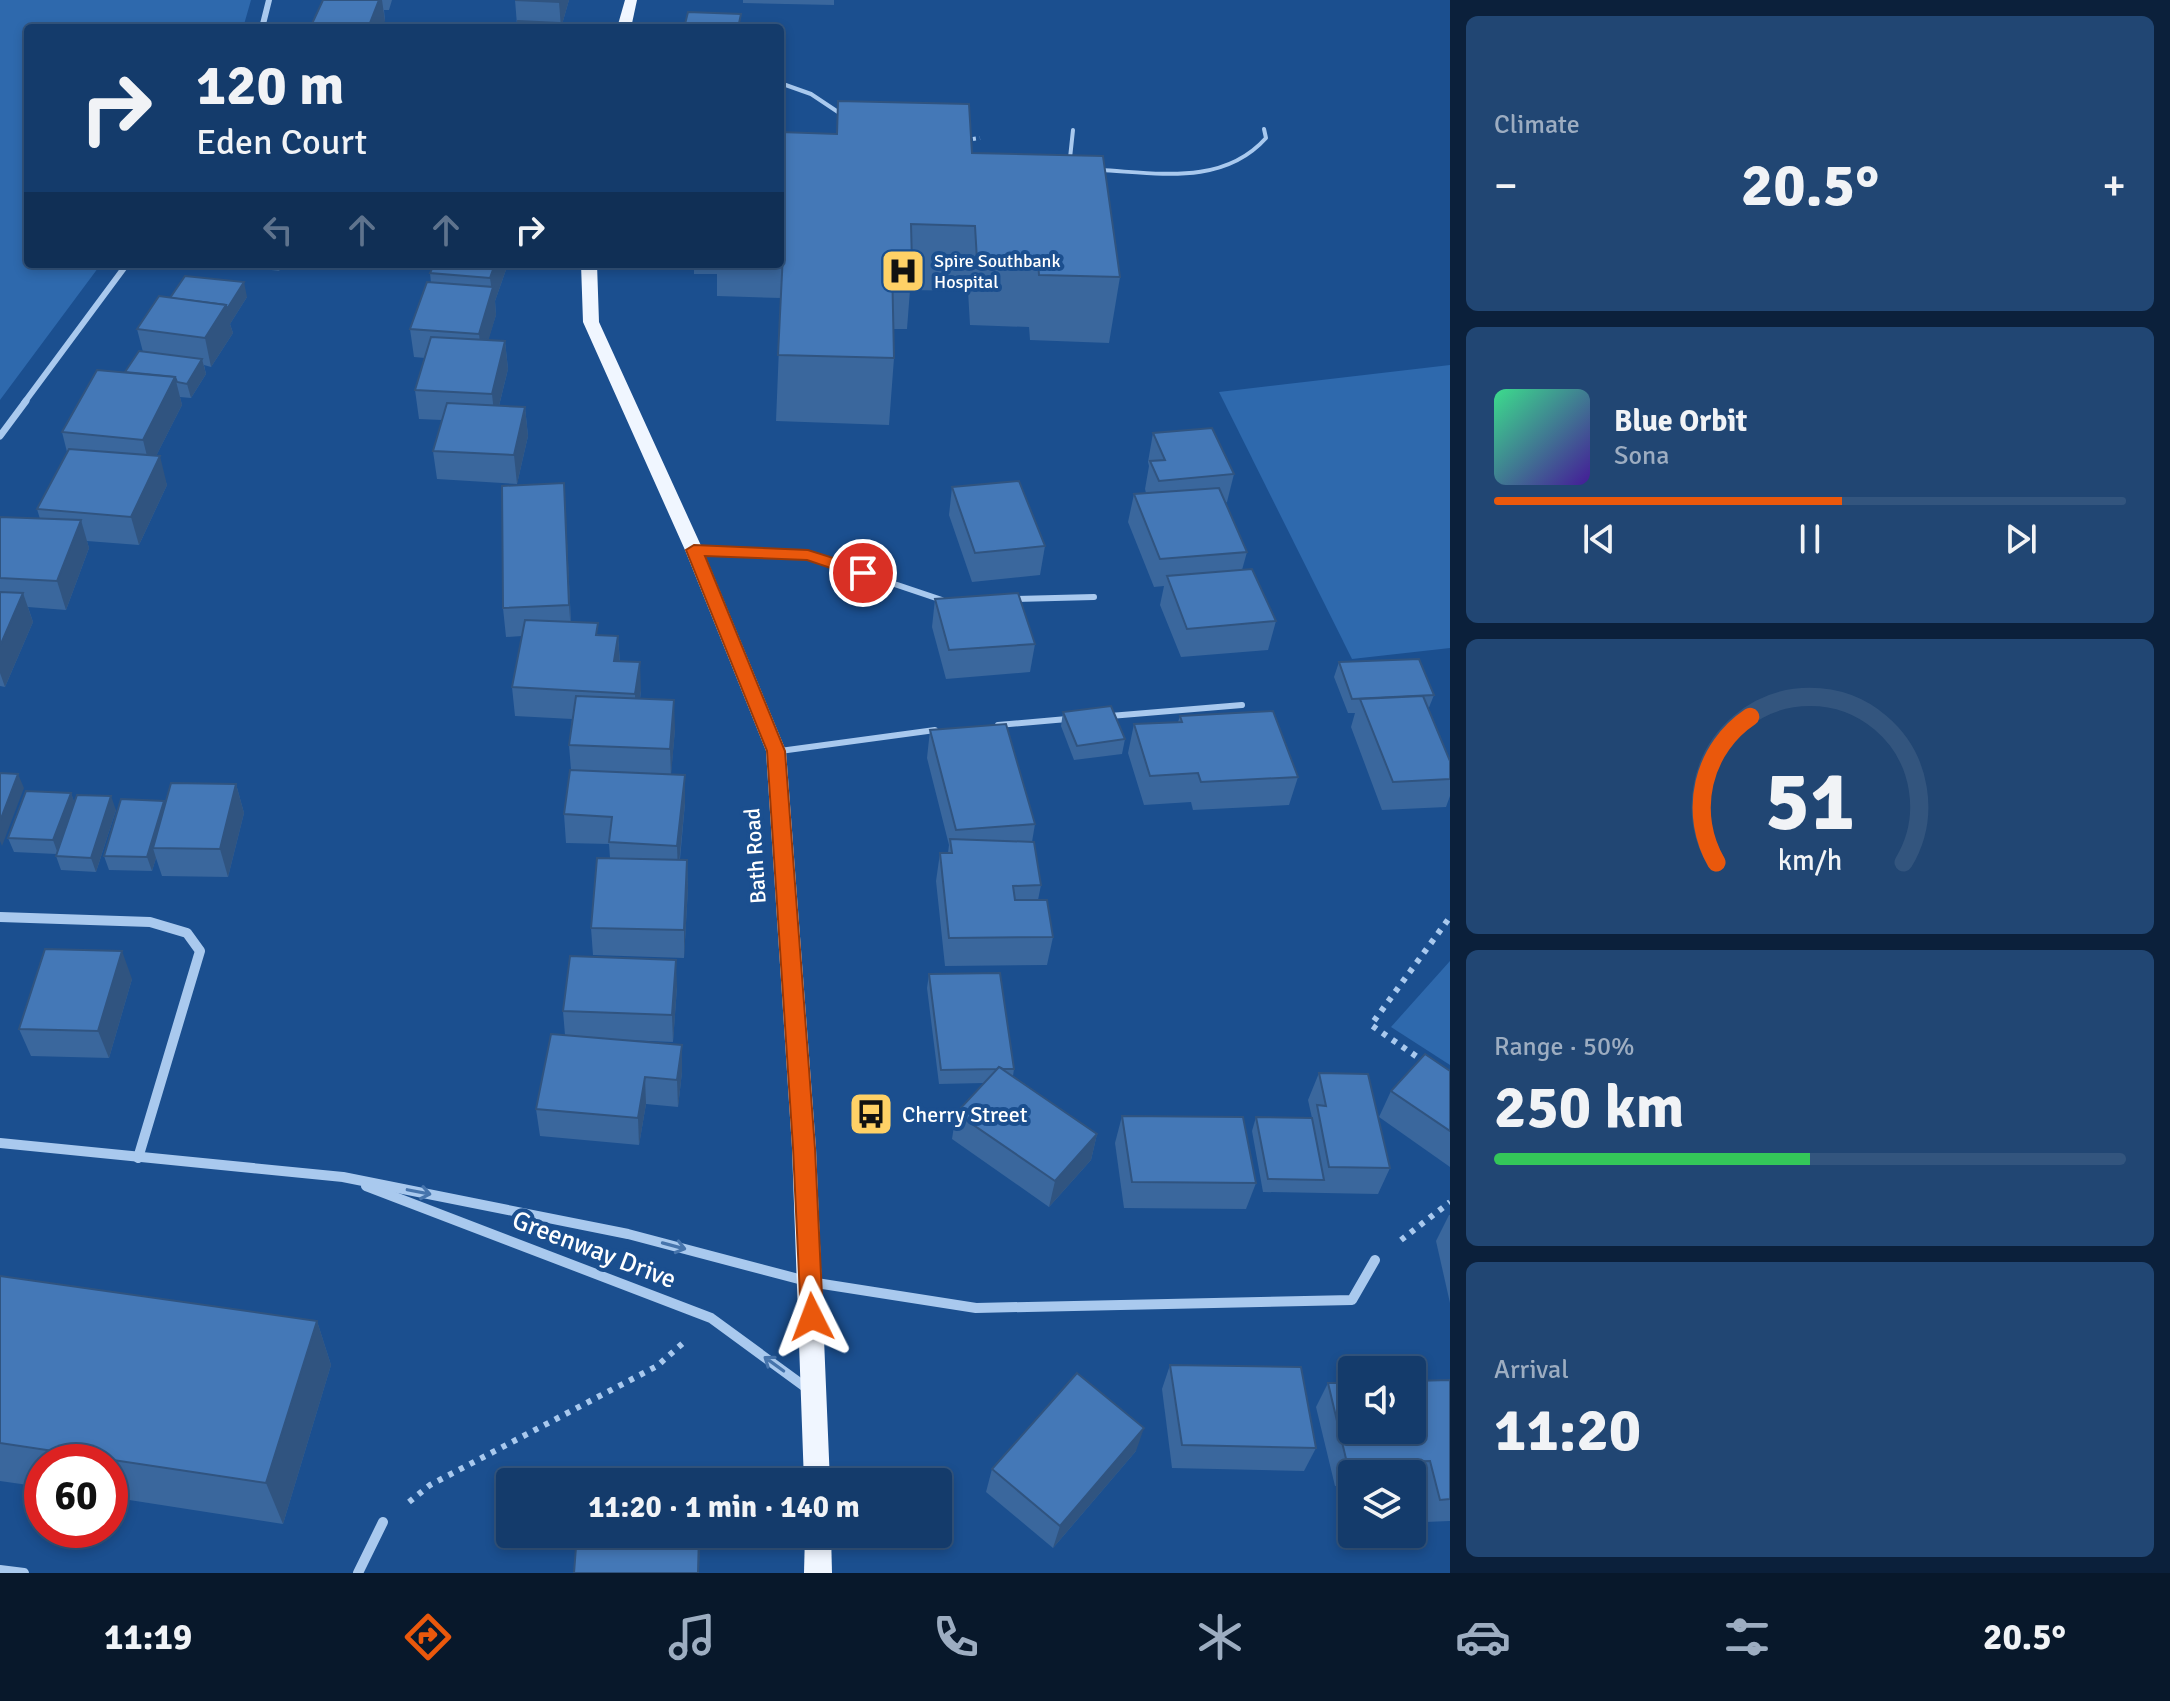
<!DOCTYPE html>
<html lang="en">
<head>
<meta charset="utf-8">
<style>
  body { margin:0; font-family:Signika,sans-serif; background:#214673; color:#f1f3f6; height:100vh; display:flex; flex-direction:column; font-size:30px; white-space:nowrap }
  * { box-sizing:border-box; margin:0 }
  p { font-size:26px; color:#9dadc1 }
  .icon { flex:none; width:44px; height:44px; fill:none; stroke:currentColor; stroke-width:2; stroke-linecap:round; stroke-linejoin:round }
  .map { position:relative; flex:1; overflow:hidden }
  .details { display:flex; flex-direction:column; gap:16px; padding:16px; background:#0b203b; width:720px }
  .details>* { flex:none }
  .banner { position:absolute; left:24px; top:24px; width:760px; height:244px; border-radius:8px; box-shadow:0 4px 12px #0003,0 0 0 2px #33557e; background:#143b6b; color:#f1f3f6; overflow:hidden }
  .controls { position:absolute; left:1338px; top:1356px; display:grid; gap:16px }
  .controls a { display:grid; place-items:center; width:88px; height:88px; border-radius:8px; background:#143b6b; box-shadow:0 4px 12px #0003,0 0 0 2px #33557e; font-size:40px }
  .speed { position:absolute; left:24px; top:1444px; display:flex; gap:16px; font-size:40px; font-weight:700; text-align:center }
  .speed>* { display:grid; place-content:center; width:104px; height:104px; border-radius:50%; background:#143b6b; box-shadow:0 4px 12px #0003,0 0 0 2px #33557e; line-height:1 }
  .speed .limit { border:12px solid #d22; background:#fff; color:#111 }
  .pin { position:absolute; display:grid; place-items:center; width:68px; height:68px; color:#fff; margin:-34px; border:4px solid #fff; border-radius:50%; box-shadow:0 2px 8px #0007 }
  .me { position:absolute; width:88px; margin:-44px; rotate:357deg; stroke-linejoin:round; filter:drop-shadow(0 0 6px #0008) }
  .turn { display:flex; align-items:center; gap:28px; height:168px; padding:0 40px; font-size:36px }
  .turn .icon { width:104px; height:104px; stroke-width:2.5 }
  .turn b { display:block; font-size:56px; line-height:68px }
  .lanes { display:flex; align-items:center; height:76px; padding:0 40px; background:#0003; justify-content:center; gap:40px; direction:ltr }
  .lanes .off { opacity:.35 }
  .big { font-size:60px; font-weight:700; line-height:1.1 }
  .details .card { flex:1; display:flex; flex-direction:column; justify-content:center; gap:12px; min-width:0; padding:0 28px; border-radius:12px; background:#214673 }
  .details .dial { align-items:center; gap:0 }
  .dial svg { height:208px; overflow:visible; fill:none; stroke:#33557e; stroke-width:7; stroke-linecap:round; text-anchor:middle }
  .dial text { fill:#f1f3f6; stroke:none }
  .song { display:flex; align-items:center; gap:24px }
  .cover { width:96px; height:96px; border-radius:12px; background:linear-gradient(135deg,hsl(150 70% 55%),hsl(260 70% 35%)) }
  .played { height:8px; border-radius:4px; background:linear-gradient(90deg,#ea580c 55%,#33557e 55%) }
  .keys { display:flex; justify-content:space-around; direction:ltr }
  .heat { display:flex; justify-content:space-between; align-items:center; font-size:44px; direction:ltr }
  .charge { height:12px; border-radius:6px; background:linear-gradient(90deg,#34c759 50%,#33557e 0) }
  .trip { position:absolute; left:496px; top:1468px; width:456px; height:80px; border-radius:8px; background:#143b6b; box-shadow:0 4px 12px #0003,0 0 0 2px #33557e; font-weight:700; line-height:80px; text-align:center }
  .tabs { display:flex; height:128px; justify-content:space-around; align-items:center; background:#08182b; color:#9dadc1 }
  .tabs .icon { width:56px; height:56px }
  .tabs .on { color:#ea580c }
  .tabs b { font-size:36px; color:#f1f3f6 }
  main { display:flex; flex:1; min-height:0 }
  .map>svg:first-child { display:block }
  .green { fill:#2e69ad }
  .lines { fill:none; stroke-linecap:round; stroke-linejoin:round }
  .path-far1 { stroke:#a9c9ee; stroke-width:4; stroke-dasharray:3 4; stroke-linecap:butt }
  .path { stroke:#a9c9ee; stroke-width:6; stroke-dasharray:5 7; stroke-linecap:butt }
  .service-far1 { stroke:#a9c9ee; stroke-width:4 }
  .service { stroke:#a9c9ee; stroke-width:6 }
  .minor-far2 { stroke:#a9c9ee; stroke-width:6 }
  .minor-far1 { stroke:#a9c9ee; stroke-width:7 }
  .minor { stroke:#a9c9ee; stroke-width:10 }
  .primary { fill:#f0f6ff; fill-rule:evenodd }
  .wall { fill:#3a679d }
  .shaded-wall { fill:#305480 }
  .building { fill:#4478b7; stroke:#305480; stroke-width:2 }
  .oneway { stroke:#4674ac }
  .route { fill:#ea580c; stroke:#983908; stroke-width:2 }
  .labels { text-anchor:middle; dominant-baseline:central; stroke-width:8; stroke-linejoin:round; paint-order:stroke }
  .far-poi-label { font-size:18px; fill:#fff; stroke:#1b4f8f; text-anchor:start }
  .street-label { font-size:22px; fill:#fff; stroke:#1b4f8f }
  .poi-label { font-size:22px; fill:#fff; stroke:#1b4f8f; text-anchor:start }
  .near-street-label { font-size:26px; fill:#fff; stroke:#1b4f8f }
</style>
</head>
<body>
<main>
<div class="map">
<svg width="1450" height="1573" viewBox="0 0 1450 1573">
  <rect width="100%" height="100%" fill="#1b4f8f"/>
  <!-- green -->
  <g class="green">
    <path d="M0 0H251L243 28H28V264H101L0 400Z"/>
    <path d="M1450 365V648L1352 659 1219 392Z"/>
    <path d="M1450 961V1065L1391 1027Z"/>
  </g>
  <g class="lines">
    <!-- path-far1 -->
    <path class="path-far1" d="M966 140 980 138"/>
    <!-- path -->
    <g class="path">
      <path d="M1426 1063 1371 1025 1450 917"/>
      <path d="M1401 1240 1450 1202"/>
      <path d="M409 1502 430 1485 657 1366 683 1343"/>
    </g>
    <!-- service-far1 -->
    <g class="service-far1">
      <path d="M780 83 811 94 844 116"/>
      <path d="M1066 159 1070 158 1073 130"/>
      <path d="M1100 170C1158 173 1223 186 1266 138L1264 129"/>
    </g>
    <!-- service -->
    <g class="service">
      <path d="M697 551 808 555 942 600"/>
      <path d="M1013 599 1094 597"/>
      <path d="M1110 716 1242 705"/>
      <path d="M998 725 1067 719"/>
      <path d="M780 751 935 730"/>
    </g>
    <!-- minor-far2 -->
    <g class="minor-far2">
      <path d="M262 28 269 0"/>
      <path d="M24 403 127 264"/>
    </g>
    <!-- minor-far1 -->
    <g class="minor-far1">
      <path d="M0 436 26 401"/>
      <path d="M0 917H8"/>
    </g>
    <!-- minor -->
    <g class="minor">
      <path d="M0 917 150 922 187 933 200 951 138 1158"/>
      <path d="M0 1143 343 1177 628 1234 810 1282 976 1308 1352 1300 1375 1260"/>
      <path d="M366 1186 711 1318 808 1389"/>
      <path d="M0 1570 24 1573"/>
      <path d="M358 1573 383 1522"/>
    </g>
    <!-- primary -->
    <g class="primary">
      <path d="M625 0H637L631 28H617Z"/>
      <path d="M581 264H597L599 322 703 550 786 751 816 1148 830 1482H804L792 1148 766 751 685 550 583 322Z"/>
      <path d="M805 1534H831L832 1573H804Z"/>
    </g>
  </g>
  <!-- wall -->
  <g class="wall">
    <path d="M323 0H392L389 10H384L385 21Z"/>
    <path d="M515 0H569L561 28H516L517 25Z"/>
    <path d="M743 0H834V5L743 3Z"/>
    <path d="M780 132 972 153 1120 277 1109 343 1030 340 1029 327 970 325 968 291 910 290 907 329H893L894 358 889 425 776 421 781 298 717 296V274H694V264H780Z"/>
    <path d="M224 264H284L279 271Z"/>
    <path d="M434 264H508L495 301 496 315 488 340 505 341 508 369 499 406 525 407 528 436 517 484 437 479 433 451 442 420 419 419 415 390 425 358 414 357 410 329 431 283 430 273Z"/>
    <path d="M247 297 230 324 233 333 211 367 204 365 206 374 191 398 180 397 182 405 156 456 167 485 139 545 87 541 89 548 66 610 28 607 33 622 5 687 0 686V517L40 519 37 509 67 452 62 432 125 372 143 352 137 329 170 298Z"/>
    <path d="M1153 433 1234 474 1227 502 1225 503 1247 552 1242 570 1276 621 1268 650 1181 657 1160 605 1164 586 1154 587 1128 522 1134 494 1146 493 1145 489 1149 466 1148 462Z"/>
    <path d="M564 483 571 622 599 635 618 636 620 662 641 691 640 699 675 729 671 774 685 775V803L680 859 687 860 688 888 684 958 593 955 591 928 610 858 609 844 566 843 564 814 571 770 569 745 572 719 515 716 512 687 522 636 506 637 503 608Z"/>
    <path d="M952 487 1045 546 1040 575 972 582 949 515Z"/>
    <path d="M935 599 1035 644 1030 672 946 679 932 627Z"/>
    <path d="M1339 662 1434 695 1428 710 1450 761V796L1446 807 1382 810 1351 727 1355 713H1348L1334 677Z"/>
    <path d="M1063 712 1125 739 1122 754 1074 760 1061 726Z"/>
    <path d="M1180 716 1298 777 1289 805 1193 810 1191 802 1144 805 1128 753 1134 724 1178 722Z"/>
    <path d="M930 730 1035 824 1032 842 1041 885 1038 900 1053 937 1047 965 945 966 936 881 940 853H948L949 845 927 758Z"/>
    <path d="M236 784 244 813 228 877 162 876 156 858 152 871 109 870 104 856Z"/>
    <path d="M71 793 74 802 116 810 96 872 61 870 56 856V854L14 852 8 838Z"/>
    <path d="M929 974 1014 1069 1013 1076 1097 1134 1091 1160 1049 1207 952 1139 956 1113 984 1083 939 1084 927 988Z"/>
    <path d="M132 979 109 1058 31 1056 19 1029Z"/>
    <path d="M677 987 673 1042 625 1040 682 1072 678 1107 646 1104 639 1145 540 1136 536 1109 565 1035 563 1011Z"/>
    <path d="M1450 1071V1167L1379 1117 1391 1091Z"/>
    <path d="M1319 1073 1390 1168 1378 1194 1263 1192 1252 1131 1256 1117 1312 1118 1308 1100Z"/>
    <path d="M1122 1116 1256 1183 1246 1209 1124 1208 1115 1143Z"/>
    <path d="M1449 1215H1450V1303L1436 1241Z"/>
    <path d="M0 1276 317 1321 331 1365 283 1524 110 1497V1462H42V1487L0 1481Z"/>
    <path d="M1170 1365 1316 1448 1304 1471 1172 1468 1162 1389Z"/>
    <path d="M1450 1380V1521L1425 1522 1416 1484H1412V1474H1352V1485L1335 1486 1316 1407 1328 1383Z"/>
    <path d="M1136 1451 1053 1548 986 1492 992 1469Z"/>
  </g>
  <!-- shaded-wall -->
  <g class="shaded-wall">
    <path d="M379 0H382L385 21 382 28H368Z"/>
    <path d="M560 0H569L561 28 559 2Z"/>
    <path d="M278 264H284L279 271Z"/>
    <path d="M495 264H508L495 301 496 315 482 362 479 334 492 292 490 278Z"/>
    <path d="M244 282 247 297 230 324 233 333 211 367 205 338 226 305Z"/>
    <path d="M505 341 508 369 495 422 492 394Z"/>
    <path d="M202 359 206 374 191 398 187 384Z"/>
    <path d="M175 377 182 405 150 468 143 440Z"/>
    <path d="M525 407 528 436 517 484 514 455Z"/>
    <path d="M160 456 167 485 139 545 131 517Z"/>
    <path d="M564 483 566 511 571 633 569 605Z"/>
    <path d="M81 520 89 548 66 610 57 581Z"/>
    <path d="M23 593 33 622 5 687 0 673V646Z"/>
    <path d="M618 636 620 665 614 661Z"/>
    <path d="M640 662 641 691 636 722 635 694Z"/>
    <path d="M674 700 675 729 671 777 670 749Z"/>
    <path d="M18 774 24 788 2 846 0 841V821Z"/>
    <path d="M685 775V803L678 874 677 846Z"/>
    <path d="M236 784 244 813 228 877 220 849Z"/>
    <path d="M71 793 76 807 58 854 53 840Z"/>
    <path d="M111 796 116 810 96 872 91 858Z"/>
    <path d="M164 801 168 815 153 848 156 858 152 871 147 857Z"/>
    <path d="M687 860 688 888 684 958V930Z"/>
    <path d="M122 951 132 979 109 1058 98 1031Z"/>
    <path d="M676 960 677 987 673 1042 672 1015Z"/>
    <path d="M682 1045V1072L678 1107 677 1080Z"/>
    <path d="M645 1077 646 1104 639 1145 638 1118Z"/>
    <path d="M1097 1134 1091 1160 1049 1207 1055 1181Z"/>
    <path d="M317 1321 331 1365 283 1524 266 1483Z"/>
    <path d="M1144 1428 1136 1451 1053 1548 1060 1526Z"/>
    <path d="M699 1534H701L699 1573H698Z"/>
  </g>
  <!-- building -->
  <g class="building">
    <path d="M323 0H379L368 28H310Z"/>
    <path d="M515 0H560L559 2Z"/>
    <path d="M688 12 741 14 738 28H684Z"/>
    <path d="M518 21 558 23 557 28H516Z"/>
    <path d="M838 101 969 104 972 153 1103 156 1120 277 1039 275 1038 261 977 260 975 226 911 224 912 263H892L894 358 778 355 784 233 780 232V132L837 134Z"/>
    <path d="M434 264H495L490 278 430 273Z"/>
    <path d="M185 276 244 282 227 309 226 305 170 298Z"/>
    <path d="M427 282 493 287 479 334 410 329Z"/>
    <path d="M159 296 226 305 205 338 137 329Z"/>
    <path d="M431 337 505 341 492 394 415 390Z"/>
    <path d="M139 351 202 359 187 384 177 382 175 377 125 372Z"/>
    <path d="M97 370 175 377 143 440 62 432Z"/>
    <path d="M447 403 525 407 514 455 433 451Z"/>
    <path d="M1212 428 1234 474 1159 481 1150 461 1165 460 1153 433Z"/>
    <path d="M69 449 160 456 131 517 37 509Z"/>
    <path d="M1019 481 1045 546 975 553 952 487Z"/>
    <path d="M564 483 569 605 503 608 502 486Z"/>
    <path d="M1219 488 1247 552 1160 559 1134 494Z"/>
    <path d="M0 517 81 520 57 581 0 578Z"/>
    <path d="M1252 569 1276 621 1187 629 1167 576Z"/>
    <path d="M0 592 23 593 0 646Z"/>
    <path d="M1018 593 1035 644 949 650 935 599Z"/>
    <path d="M525 620 598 623 596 635 618 636 614 661 640 662 635 694 512 687Z"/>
    <path d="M1419 659 1434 695 1352 699 1339 662Z"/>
    <path d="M576 696 674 700 670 749 569 745Z"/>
    <path d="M1423 696 1450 761V779L1393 782 1360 699Z"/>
    <path d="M1111 706 1125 739 1077 746 1063 712Z"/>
    <path d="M1273 711 1298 777 1201 782 1198 773 1150 776 1134 724 1182 722 1180 716Z"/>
    <path d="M1006 724 1035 824 956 830 930 730Z"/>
    <path d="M570 770 685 775 677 846 609 842 612 817 564 814Z"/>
    <path d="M0 773 18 774 0 821Z"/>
    <path d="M171 783 236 784 220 849 153 848Z"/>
    <path d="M26 791 71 793 53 840 8 838Z"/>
    <path d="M77 795 111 796 91 858 56 856Z"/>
    <path d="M121 799 164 801 147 857 104 856Z"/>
    <path d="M950 839 1034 842 1041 885 1013 886 1015 900H1047L1053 937 949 938 940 853H952Z"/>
    <path d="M597 858 687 860 684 930 591 928Z"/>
    <path d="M45 949 122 951 98 1031 19 1029Z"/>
    <path d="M570 956 676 960 672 1015 563 1011Z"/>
    <path d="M1000 973 1014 1069H1003L999 1067 997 1069 941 1070 929 974Z"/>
    <path d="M551 1034 682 1045 677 1080 645 1077 638 1118 536 1109Z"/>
    <path d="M1425 1054 1450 1071V1131L1391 1091Z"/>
    <path d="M999 1067 1097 1134 1055 1181 956 1113Z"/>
    <path d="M1319 1073 1368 1074 1390 1168 1329 1167 1317 1105 1326 1106Z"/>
    <path d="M1122 1116 1243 1117 1256 1183 1132 1182Z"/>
    <path d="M1256 1117 1312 1118 1324 1180 1268 1179Z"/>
    <path d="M0 1276 317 1321 266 1483 0 1443Z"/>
    <path d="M1170 1365 1301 1367 1316 1448 1182 1445Z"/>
    <path d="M1077 1373 1144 1428 1060 1526 992 1469Z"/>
    <path d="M1450 1380V1499L1440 1500 1430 1461 1347 1463 1328 1383H1352V1430H1412V1381Z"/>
    <path d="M577 1534H699L698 1573H574Z"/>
  </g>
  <!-- one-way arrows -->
  <defs><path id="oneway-shaft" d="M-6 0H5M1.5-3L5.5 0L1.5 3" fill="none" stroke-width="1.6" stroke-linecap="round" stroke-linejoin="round" transform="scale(2)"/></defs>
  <g class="oneway">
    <use href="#oneway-shaft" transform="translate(419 1192) rotate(11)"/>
    <use href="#oneway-shaft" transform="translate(674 1246) rotate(15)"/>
    <use href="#oneway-shaft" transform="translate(774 1364) rotate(-144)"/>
  </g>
  <!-- route -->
  <path class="route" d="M694 545 808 550 868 569 871 573 863 579 807 560 705 556 785 751 815 1148 823 1317 820 1324 812 1327 804 1324 801 1317 793 1148 767 751 686 550Z"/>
  <!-- icons -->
  <defs>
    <g id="hospital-square" transform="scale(2.3)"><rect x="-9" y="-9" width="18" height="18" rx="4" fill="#ffd166" stroke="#1b4f8f"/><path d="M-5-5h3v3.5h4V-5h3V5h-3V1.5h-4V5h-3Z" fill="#111"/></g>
    <g id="bus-square" transform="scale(2.3)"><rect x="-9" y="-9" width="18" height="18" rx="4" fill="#ffd166" stroke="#1b4f8f"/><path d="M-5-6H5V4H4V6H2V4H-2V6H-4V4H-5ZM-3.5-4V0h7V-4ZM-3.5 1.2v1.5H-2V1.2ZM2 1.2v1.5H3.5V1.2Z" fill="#111"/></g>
  </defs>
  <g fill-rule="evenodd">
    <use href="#hospital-square" x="903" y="271"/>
    <use href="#bus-square" x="871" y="1114"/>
  </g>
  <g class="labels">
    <!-- far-poi labels -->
    <g class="far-poi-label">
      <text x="934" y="261">Spire Southbank<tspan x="934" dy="21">Hospital</tspan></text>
    </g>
    <!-- street labels -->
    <g class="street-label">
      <text transform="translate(755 856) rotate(-94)">Bath Road</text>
    </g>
    <!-- poi labels -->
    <g class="poi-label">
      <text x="902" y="1114">Cherry Street</text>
    </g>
    <!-- near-street labels -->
    <g class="near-street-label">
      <text transform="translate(594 1250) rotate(21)">Greenway Drive</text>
    </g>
  </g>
</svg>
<div class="controls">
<a><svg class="icon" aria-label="sound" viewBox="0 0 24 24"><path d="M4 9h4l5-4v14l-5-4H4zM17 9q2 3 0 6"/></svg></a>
<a><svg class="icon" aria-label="layers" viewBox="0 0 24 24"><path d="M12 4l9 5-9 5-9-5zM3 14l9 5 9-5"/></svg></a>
</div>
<div class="speed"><div class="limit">60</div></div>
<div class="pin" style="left:863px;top:573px;background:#d93025"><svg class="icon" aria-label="arrive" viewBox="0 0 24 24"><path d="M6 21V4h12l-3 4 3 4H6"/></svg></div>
<svg class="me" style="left:812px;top:1317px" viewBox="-20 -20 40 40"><path d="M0-17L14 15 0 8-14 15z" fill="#ea580c" stroke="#fff" stroke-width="4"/></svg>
<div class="trip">11:20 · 1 min · 140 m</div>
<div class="banner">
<div class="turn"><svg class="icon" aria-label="right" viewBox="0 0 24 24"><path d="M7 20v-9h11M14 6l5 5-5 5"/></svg><div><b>120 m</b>Eden Court</div></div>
<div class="lanes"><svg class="icon off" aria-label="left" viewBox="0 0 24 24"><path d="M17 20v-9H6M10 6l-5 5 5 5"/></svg><svg class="icon off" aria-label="ahead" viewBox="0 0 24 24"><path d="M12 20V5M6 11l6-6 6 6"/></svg><svg class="icon off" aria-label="ahead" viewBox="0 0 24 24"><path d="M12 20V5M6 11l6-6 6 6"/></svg><svg class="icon" aria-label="right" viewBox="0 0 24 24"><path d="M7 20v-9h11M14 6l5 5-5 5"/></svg></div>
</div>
</div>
<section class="details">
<div class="card"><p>Climate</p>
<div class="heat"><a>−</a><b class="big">20.5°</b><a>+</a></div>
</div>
<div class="card">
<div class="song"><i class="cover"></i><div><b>Blue Orbit</b><p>Sona</p></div></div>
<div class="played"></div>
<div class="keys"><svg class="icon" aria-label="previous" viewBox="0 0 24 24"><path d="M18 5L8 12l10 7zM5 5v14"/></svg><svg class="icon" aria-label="pause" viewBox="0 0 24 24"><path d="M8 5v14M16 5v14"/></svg><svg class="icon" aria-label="next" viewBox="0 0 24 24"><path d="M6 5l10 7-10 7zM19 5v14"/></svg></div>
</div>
<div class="card dial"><svg viewBox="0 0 100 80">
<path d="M14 69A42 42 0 1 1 86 69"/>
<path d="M14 69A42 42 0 0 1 27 13" stroke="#ea580c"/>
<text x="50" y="56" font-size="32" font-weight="700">51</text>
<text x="50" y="72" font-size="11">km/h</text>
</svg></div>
<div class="card"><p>Range · 50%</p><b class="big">250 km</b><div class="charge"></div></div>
<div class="card"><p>Arrival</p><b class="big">11:20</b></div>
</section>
</main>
<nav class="tabs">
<b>11:19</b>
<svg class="icon on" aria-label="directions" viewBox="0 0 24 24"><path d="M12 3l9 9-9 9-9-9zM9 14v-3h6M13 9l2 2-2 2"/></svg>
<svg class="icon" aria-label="music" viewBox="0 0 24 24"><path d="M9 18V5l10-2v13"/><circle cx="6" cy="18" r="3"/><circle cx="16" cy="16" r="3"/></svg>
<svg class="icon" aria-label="phone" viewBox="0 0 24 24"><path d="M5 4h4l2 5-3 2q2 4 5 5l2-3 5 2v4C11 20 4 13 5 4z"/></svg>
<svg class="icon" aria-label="climate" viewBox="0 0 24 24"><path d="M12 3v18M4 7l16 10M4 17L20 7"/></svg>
<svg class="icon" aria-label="car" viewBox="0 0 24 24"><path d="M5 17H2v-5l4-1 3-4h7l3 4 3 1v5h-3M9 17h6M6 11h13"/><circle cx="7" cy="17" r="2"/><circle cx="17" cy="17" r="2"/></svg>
<svg class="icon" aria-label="filters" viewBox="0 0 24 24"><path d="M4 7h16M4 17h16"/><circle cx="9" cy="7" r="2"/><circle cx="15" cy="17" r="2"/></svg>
<b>20.5°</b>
</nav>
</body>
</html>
